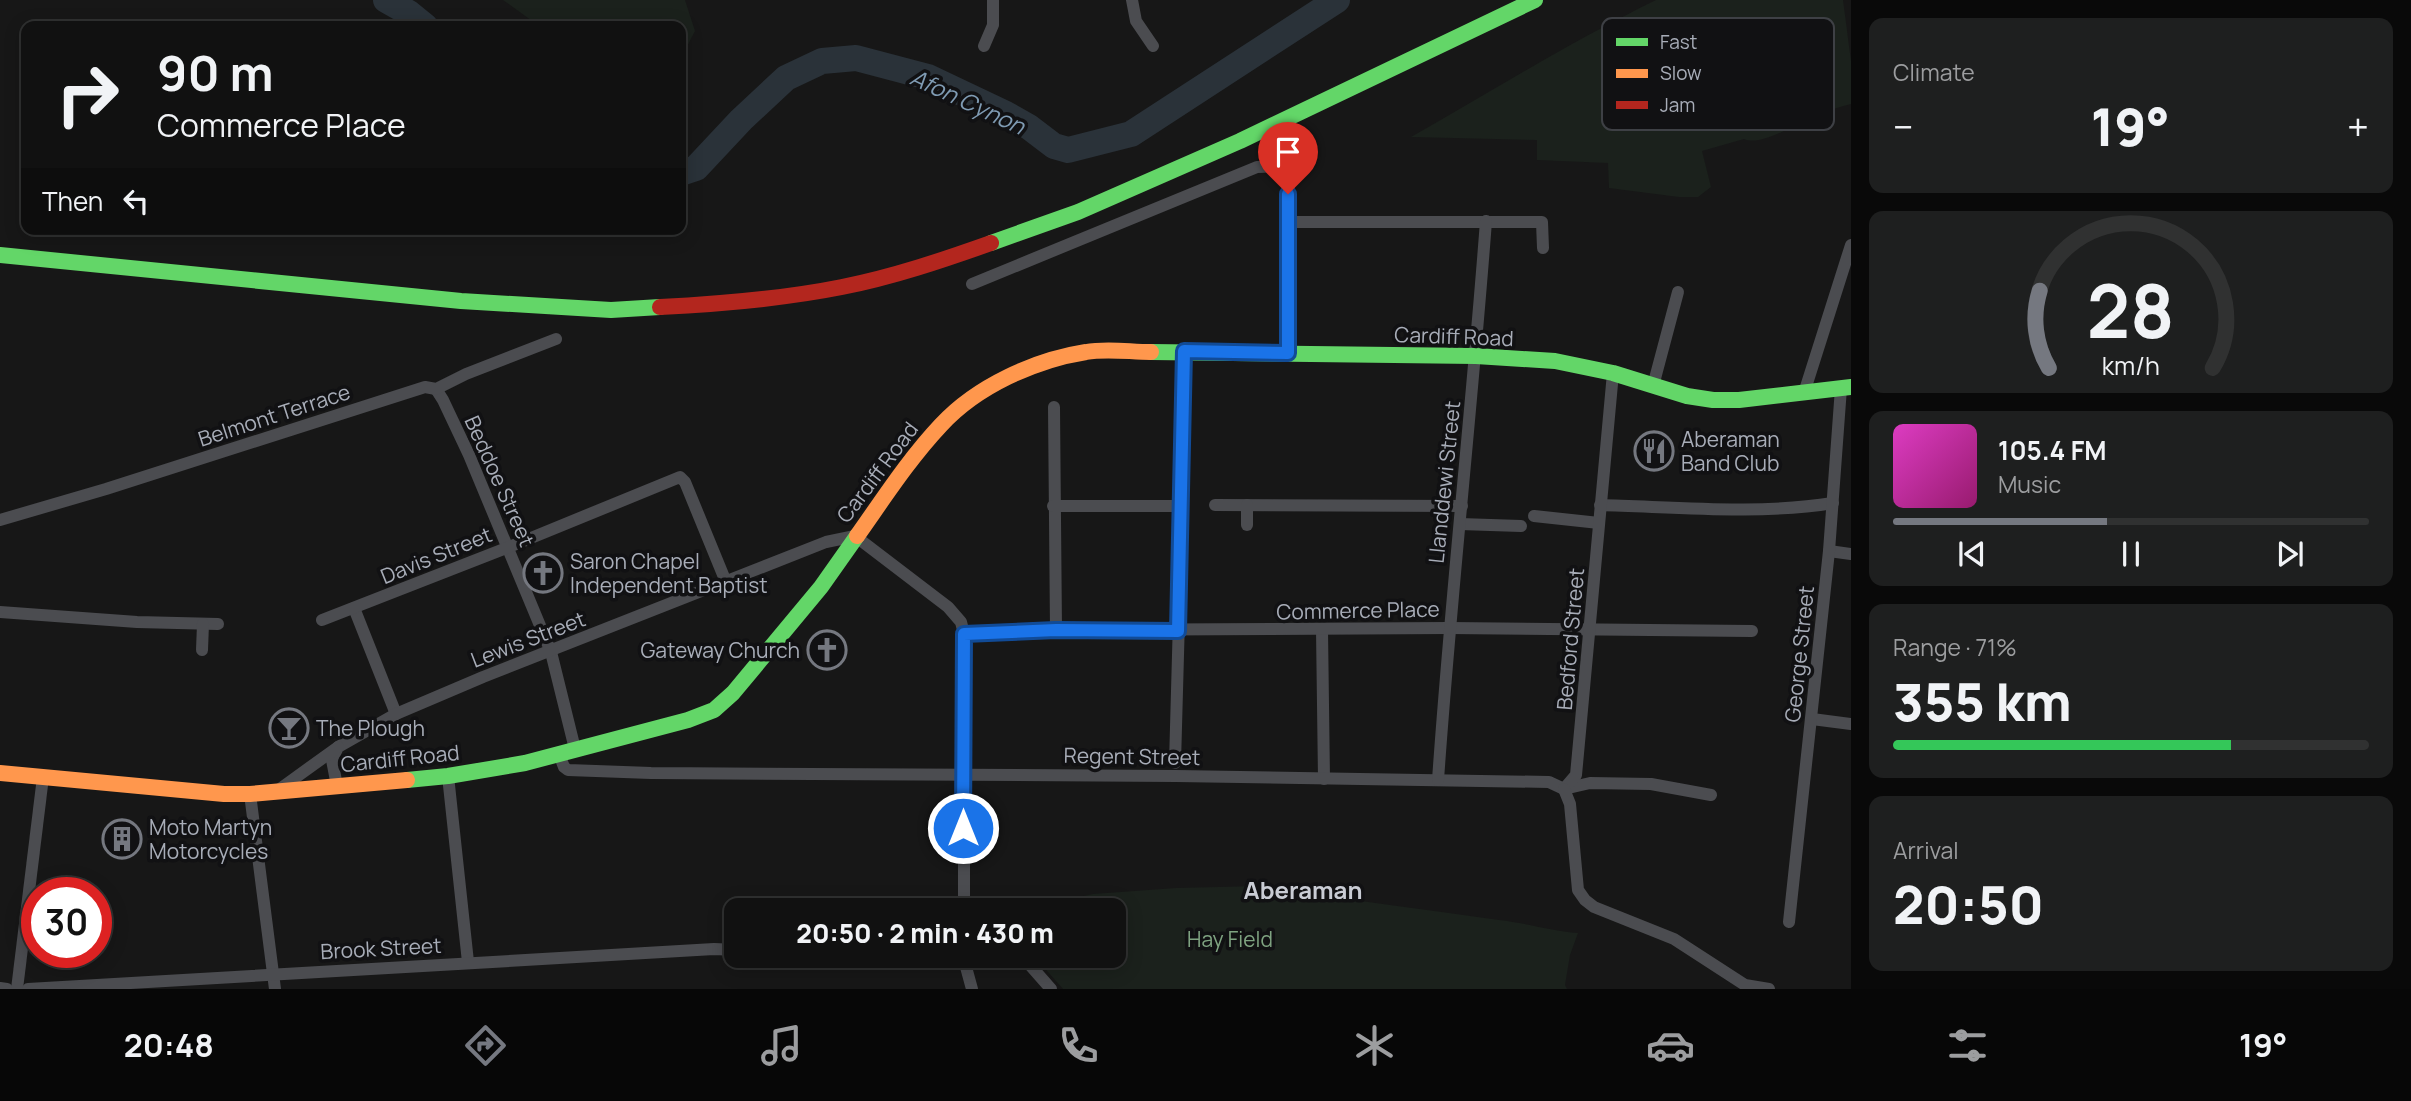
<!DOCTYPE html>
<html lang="en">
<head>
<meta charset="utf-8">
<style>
  body { margin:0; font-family:Manrope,sans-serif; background:#1e1f1f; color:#f1f3f6; height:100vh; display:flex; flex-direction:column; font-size:26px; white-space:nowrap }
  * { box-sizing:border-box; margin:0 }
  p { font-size:23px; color:#9c9d9f }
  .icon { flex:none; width:38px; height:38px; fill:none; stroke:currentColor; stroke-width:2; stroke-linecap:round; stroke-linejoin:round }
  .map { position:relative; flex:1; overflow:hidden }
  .drawer { display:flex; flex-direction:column; gap:18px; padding:18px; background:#090909; width:560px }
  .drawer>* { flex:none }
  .banner { position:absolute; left:21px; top:21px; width:665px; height:214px; border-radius:14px; box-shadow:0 4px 18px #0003,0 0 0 2px #303131; background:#111; color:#f1f3f6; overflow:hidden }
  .speed { position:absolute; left:21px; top:877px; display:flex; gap:14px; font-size:35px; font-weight:700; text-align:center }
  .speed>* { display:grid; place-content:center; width:91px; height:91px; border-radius:50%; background:#111; box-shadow:0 4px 18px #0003,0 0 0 2px #303131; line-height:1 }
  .speed .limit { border:10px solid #d22; background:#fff; color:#111 }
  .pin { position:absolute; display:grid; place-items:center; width:60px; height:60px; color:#fff; margin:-72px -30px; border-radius:50% 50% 50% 0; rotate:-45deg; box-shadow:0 0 7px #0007 }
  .pin .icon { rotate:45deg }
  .me { position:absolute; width:77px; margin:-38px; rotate:0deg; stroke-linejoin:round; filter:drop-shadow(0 0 5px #0008) }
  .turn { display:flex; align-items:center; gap:24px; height:147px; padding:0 21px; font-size:32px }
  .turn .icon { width:91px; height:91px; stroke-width:2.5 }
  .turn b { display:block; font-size:49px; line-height:60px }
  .then { display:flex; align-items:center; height:66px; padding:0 21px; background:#0003; gap:14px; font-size:26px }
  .big { font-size:52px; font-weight:800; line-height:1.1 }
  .drawer .card { flex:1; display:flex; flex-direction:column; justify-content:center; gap:10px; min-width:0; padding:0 24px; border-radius:14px; background:#1e1f1f }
  .drawer .dial { align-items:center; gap:0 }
  .dial svg { height:182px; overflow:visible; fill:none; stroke:#303131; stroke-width:7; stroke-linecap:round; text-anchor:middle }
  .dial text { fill:#f1f3f6; stroke:none }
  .song { display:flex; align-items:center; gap:21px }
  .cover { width:84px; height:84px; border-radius:10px; background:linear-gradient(135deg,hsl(310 70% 55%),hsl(320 70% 35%)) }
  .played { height:7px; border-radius:4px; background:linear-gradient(90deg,#757880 45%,#303131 45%) }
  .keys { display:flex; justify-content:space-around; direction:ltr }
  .heat { display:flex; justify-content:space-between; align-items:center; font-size:38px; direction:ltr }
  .charge { height:10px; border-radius:5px; background:linear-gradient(90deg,#34c759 71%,#303131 0) }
  .trip { position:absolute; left:724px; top:898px; width:402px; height:70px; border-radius:14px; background:#111; box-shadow:0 4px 18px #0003,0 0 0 2px #303131; font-weight:800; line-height:70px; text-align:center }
  .menu { display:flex; height:112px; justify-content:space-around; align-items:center; background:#070707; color:#9c9d9f }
  .menu .icon { width:49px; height:49px }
  .menu .on { color:#757880 }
  .menu b { font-size:32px; color:#f1f3f6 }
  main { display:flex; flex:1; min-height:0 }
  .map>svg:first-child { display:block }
  .green { fill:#1b211c }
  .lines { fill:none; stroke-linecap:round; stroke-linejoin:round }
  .river { stroke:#2a3239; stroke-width:26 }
  .street { stroke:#4b4c50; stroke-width:12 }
  .fast { stroke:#63d668; stroke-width:16 }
  .slow { stroke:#ff974d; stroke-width:16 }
  .jam { stroke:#b3261e; stroke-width:16 }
  .route-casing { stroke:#114b97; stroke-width:18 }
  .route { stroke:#1a73e8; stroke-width:12 }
  .labels { text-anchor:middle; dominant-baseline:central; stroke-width:7; stroke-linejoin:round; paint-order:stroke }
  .street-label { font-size:21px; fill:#a8adb8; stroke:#111113 }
  .poi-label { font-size:21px; fill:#a8adb8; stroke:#111113; text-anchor:start }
  .park-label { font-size:21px; fill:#7fa381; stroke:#111113 }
  .water-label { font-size:23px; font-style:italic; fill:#7f9bb3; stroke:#111113 }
  .quarter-label { font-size:24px; font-weight:bold; fill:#c9ccd4; stroke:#111113 }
  .key { fill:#111113; stroke:#3e4045; stroke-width:2 }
  .key-label { font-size:19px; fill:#a8adb8 }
</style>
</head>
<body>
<main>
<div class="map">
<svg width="1851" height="989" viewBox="0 0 1851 989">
  <rect width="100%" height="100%" fill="#171717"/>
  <!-- green -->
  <g class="green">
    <path d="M503 0H685L695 31 681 58V26H539Z"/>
    <path d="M1656 0H1843L1851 61V104C1840 107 1828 110 1818 114 1799 122 1762 147 1744 139L1702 151 1711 187 1698 197H1679L1609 188 1608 163 1537 160V140L1411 137C1492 91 1572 41 1656 0Z"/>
    <path d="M1260 886C1340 899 1419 909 1499 920 1526 923 1551 931 1578 933L1570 955 1565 985 1567 989H1063L1034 956H1115V910H1019L1093 894 1176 888Z"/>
  </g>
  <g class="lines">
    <!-- river -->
    <g class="river">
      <path d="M386 0 409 13 425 26"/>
      <path d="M681 173 696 168 741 120 786 78 822 61 856 58 928 77 1006 114 1029 127 1054 146 1068 150 1131 134 1337 0"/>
    </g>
    <!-- street -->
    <g class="street">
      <path d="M1132 0 1136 21 1153 46"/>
      <path d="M984 46 993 25V0"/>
      <path d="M1288 222H1542L1543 248"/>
      <path d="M972 284 1257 167 1288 166"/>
      <path d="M1288 353 1289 154"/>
      <path d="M1653 386 1678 292"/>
      <path d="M436 389 443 400 469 455 551 652 575 749"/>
      <path d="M1804 393 1851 245"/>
      <path d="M1054 407 1056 630"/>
      <path d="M1215 505 1462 506"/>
      <path d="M1247 505V525"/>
      <path d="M1600 505C1676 507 1758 515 1833 503"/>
      <path d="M1053 506H1181"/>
      <path d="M1534 516 1599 523"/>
      <path d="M0 520 106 489 425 387 436 389 466 374 556 339"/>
      <path d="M1460 524 1521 526"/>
      <path d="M1829 551 1851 554"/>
      <path d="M354 608 396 714"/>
      <path d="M0 612 137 622 218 624"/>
      <path d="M322 620 509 547 680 477 685 482 726 582"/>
      <path d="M1322 630 1324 779"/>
      <path d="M964 634 1056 630 1449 628 1752 631"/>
      <path d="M202 650 203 624"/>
      <path d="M1812 719 1851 724"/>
      <path d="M559 754 564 767 568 770 651 773 1176 776 1549 782 1564 789 1590 783 1651 784 1711 795"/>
      <path d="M1175 763 1184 439V351"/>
      <path d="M448 776 468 962"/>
      <path d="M1438 780C1451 593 1472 408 1486 221"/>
      <path d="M337 786 332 760 338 747 396 714 483 677 826 542 855 536 948 607 961 622 964 634V910"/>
      <path d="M1564 789 1576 775 1613 373"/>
      <path d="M1564 789 1570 804 1578 890 1585 900 1594 907 1674 939 1745 985 1769 989"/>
      <path d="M277 791 338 747"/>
      <path d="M250 794 275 989"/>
      <path d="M1789 922 1829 551 1841 388"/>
      <path d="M942 956H963"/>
      <path d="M963 956 972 989"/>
      <path d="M1022 956 1051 989"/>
      <path d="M0 988 7 989"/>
      <path d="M17 989 43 777"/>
      <path d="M28 989 714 949 737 950"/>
    </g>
    <!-- fast -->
    <g class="fast">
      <path d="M991 243 1078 212 1240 141 1535 0"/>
      <path d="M0 255 461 301 611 310 660 307"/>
      <path d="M1151 352 1476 356 1555 361 1613 373 1687 396 1713 400H1739L1851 387"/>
      <path d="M407 780 448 776 525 763 688 720 714 710 733 693 821 587 857 536"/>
    </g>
    <!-- slow -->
    <g class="slow">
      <path d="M857 536C884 498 909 459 941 425 977 386 1035 360 1086 352 1107 348 1130 352 1151 352"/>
      <path d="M0 773 224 794H250L407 780"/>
    </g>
    <!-- jam -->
    <path class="jam" d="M660 307C721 304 782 299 842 287 893 277 943 260 991 243"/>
  </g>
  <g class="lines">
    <!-- route casing -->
    <g class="route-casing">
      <path id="route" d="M963 828 964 634 1056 630 1178 631 1184 351 1288 353V194"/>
    </g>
    <!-- route -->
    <use href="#route" class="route"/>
  </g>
  <!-- icons -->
  <defs>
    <g id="restaurant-ring" transform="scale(2.0125)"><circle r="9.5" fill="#111113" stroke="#757880" stroke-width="1.5"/><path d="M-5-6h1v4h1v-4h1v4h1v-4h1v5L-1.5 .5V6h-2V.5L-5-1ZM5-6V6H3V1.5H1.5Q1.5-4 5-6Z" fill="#757880"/></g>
    <g id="church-ring" transform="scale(2.0125)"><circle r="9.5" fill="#111113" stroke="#757880" stroke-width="1.5"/><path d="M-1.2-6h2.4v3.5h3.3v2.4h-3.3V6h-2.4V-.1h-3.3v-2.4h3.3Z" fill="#757880"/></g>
    <g id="bar-ring" transform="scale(2.0125)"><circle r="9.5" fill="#111113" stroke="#757880" stroke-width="1.5"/><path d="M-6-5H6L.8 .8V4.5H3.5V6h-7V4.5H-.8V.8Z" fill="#757880"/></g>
    <g id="building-ring" transform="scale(2.0125)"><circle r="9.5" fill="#111113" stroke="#757880" stroke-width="1.5"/><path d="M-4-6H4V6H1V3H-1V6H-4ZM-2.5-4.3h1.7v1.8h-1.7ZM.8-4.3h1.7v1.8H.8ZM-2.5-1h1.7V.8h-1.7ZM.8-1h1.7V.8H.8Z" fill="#757880"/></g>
  </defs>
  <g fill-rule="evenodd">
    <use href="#restaurant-ring" x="1654" y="451"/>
    <use href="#church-ring" x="543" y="573"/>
    <use href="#church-ring" x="827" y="650"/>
    <use href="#bar-ring" x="289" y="728"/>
    <use href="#building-ring" x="122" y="839"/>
  </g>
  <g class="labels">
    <!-- street labels -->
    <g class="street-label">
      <text transform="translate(1454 336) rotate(2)">Cardiff Road</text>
      <text transform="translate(274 415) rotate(-18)">Belmont Terrace</text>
      <text transform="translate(877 472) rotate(-53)">Cardiff Road</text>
      <text transform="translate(500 481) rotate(66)">Beddoe Street</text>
      <text transform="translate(1444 482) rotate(-84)">Llanddewi Street</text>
      <text transform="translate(436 555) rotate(-22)">Davis Street</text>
      <text transform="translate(1358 610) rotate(-1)">Commerce Place</text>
      <text transform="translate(528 639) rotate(-21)">Lewis Street</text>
      <text transform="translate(1570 639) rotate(-85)">Bedford Street</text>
      <text transform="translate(1799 654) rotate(-84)">George Street</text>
      <text transform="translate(1132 756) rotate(1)">Regent Street</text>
      <text transform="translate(400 758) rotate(-6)">Cardiff Road</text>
      <text transform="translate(381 948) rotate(-3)">Brook Street</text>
    </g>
    <!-- poi labels -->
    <g class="poi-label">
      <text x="1681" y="439">Aberaman<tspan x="1681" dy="24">Band Club</tspan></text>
      <text x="570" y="561">Saron Chapel<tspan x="570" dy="24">Independent Baptist</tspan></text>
      <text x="800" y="650" text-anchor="end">Gateway Church</text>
      <text x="316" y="728">The Plough</text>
      <text x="149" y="827">Moto Martyn<tspan x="149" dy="24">Motorcycles</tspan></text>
    </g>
    <!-- park labels -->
    <g class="park-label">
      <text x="1230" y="939">Hay Field</text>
    </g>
    <!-- water labels -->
    <g class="water-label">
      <text transform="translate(968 101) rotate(25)">Afon Cynon</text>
    </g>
    <!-- quarter labels -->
    <g class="quarter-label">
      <text x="1303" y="889">Aberaman</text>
    </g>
  </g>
  <!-- legend -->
  <rect x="1602" y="18" width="232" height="112" rx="10" class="key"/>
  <rect x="1616" y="38" width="32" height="8" fill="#63d668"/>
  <rect x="1616" y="69" width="32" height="9" fill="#ff974d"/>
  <rect x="1616" y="101" width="32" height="8" fill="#b3261e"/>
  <g class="key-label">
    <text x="1660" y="49">Fast</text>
    <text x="1660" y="80">Slow</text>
    <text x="1660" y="112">Jam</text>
  </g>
</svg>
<div class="speed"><div class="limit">30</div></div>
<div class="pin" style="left:1288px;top:194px;background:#d93025"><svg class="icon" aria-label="arrive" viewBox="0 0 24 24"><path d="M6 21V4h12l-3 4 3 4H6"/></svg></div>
<svg class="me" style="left:963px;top:828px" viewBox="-20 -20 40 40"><circle r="17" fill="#1a73e8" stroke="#fff" stroke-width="3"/><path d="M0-11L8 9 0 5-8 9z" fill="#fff"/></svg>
<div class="trip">20:50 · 2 min · 430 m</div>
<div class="banner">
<div class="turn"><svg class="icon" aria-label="right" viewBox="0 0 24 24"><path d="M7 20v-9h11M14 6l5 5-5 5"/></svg><div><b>90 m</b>Commerce Place</div></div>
<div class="then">Then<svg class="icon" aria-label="left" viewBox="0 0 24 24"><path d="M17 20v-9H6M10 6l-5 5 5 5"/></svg></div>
</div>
</div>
<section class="drawer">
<div class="card"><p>Climate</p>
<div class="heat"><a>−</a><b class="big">19°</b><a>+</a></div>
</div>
<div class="card dial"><svg viewBox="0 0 100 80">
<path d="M14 69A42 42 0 1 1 86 69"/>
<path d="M14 69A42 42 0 0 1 10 35" stroke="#757880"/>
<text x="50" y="56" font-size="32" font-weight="700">28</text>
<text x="50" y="72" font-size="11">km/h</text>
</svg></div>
<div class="card">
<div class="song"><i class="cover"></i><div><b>105.4 FM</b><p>Music</p></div></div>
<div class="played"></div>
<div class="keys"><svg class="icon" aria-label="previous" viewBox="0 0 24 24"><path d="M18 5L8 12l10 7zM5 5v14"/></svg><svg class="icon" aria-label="pause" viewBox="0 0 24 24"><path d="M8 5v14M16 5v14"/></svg><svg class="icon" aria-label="next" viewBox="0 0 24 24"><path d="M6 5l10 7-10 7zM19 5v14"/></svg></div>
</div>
<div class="card"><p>Range · 71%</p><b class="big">355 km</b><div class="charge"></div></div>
<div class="card"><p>Arrival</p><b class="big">20:50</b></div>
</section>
</main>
<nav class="menu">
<b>20:48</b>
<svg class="icon on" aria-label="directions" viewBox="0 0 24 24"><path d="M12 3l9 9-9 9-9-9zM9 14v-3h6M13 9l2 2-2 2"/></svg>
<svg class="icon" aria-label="music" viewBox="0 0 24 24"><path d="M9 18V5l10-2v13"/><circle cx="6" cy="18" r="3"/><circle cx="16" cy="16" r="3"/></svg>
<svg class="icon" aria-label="phone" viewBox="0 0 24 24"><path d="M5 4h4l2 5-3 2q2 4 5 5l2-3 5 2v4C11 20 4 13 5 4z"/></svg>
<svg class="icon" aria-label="climate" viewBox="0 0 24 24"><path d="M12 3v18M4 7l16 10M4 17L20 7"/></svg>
<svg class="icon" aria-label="car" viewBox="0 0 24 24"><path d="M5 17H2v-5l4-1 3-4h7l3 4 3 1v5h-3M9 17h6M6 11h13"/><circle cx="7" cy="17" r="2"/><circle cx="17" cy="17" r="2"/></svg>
<svg class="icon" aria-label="filters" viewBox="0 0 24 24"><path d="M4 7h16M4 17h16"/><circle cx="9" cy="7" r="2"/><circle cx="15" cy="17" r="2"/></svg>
<b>19°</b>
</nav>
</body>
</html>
